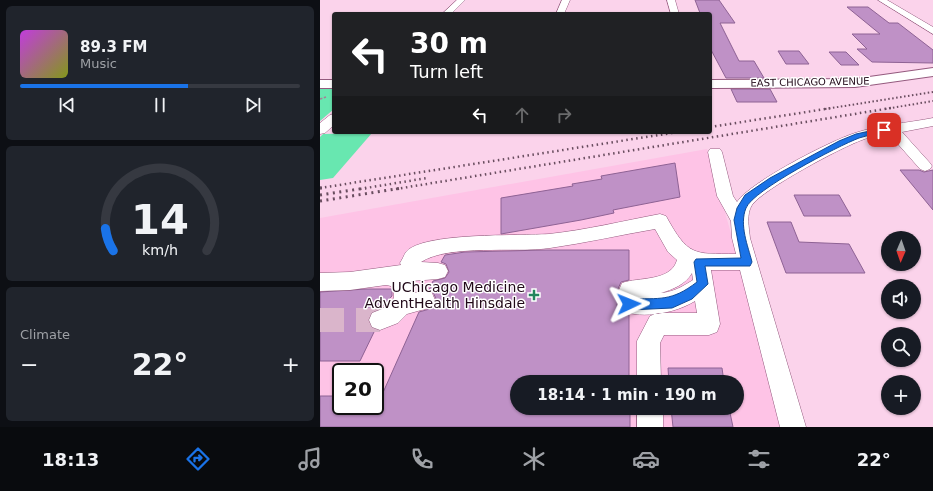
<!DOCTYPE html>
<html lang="en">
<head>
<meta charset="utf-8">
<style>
  body { margin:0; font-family:"DejaVu Sans",sans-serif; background:#20242c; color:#f1f3f6; height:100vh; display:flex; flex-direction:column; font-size:15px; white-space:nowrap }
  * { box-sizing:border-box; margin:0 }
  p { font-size:13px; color:#9ea1a6 }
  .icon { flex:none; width:22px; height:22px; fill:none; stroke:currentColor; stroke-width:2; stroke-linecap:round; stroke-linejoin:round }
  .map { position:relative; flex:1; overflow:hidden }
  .details { display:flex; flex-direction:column; gap:6px; padding:6px; background:#0d0f14; width:320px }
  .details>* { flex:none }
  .top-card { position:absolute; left:12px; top:12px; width:380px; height:122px; border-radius:4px; box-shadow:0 1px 3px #0004; background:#202124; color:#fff; overflow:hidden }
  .needle { width:26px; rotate:182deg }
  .controls { position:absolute; left:561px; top:231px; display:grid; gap:8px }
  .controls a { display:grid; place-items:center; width:40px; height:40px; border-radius:50%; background:#171b24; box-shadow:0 1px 3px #0004; font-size:20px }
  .speed { position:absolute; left:12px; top:363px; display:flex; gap:8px; font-size:20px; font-weight:700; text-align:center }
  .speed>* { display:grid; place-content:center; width:52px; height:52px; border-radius:50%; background:#171b24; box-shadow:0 1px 3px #0004; line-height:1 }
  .speed .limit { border:2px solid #111; border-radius:6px; background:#fff; color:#111 }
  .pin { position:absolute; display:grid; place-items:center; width:34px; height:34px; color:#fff; margin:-17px; border-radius:8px; box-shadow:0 2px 6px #0006 }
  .me { position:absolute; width:44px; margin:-22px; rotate:88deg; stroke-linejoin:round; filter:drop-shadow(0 0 3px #0008) }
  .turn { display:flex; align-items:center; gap:14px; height:84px; padding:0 12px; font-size:18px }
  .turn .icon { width:52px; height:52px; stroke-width:2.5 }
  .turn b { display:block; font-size:28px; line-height:34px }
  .lanes { display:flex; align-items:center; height:38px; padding:0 12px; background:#0003; justify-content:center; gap:20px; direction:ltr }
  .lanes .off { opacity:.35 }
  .big { font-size:30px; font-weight:700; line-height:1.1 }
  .details .widget { flex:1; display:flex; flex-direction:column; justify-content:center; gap:6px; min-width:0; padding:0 14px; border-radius:6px; background:#20242c }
  .details .dial { align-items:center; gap:0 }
  .dial svg { height:104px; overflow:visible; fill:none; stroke:#363941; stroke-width:7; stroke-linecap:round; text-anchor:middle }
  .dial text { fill:#f1f3f6; stroke:none }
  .song { display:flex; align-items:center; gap:12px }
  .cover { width:48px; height:48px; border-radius:6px; background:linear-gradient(135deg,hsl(290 70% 55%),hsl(70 70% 35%)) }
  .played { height:4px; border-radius:2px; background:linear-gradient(90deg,#1a73e8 60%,#363941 60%) }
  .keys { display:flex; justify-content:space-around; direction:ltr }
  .heat { display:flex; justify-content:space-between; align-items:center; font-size:22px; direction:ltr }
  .trip { position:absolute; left:190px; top:375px; width:234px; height:40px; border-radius:20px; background:#171b24; box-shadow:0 1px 3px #0004; font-weight:700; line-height:40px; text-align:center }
  .tab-bar { display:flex; height:64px; justify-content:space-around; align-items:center; background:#090b0e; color:#9ea1a6 }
  .tab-bar .icon { width:28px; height:28px }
  .tab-bar .active { color:#1a73e8 }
  .tab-bar b { font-size:18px; color:#f1f3f6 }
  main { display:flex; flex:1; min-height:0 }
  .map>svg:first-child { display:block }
  .built { fill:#fec3e6; fill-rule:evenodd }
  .green { fill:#68e7b0 }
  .building { fill:#bf91c6; stroke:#8e6294 }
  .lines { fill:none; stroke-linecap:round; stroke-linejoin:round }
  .minor-tunnel { stroke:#dab5cb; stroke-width:24; stroke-dasharray:24 12; stroke-linecap:butt }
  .minor-casing { stroke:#945a7e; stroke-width:1 }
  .major-casing { stroke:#945a7e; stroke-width:2 }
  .path { stroke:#a38296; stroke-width:1.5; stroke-dasharray:2.5 1.5; stroke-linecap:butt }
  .minor { fill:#fff; fill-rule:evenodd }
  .major { fill:#fff; fill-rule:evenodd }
  .rail-far2 { stroke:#694d5f; stroke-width:2; stroke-dasharray:1.5 2.5; stroke-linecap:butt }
  .rail-far1 { stroke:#694d5f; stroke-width:2.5; stroke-dasharray:1.5 3.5; stroke-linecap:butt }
  .rail { stroke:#694d5f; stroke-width:3; stroke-dasharray:2 4.5; stroke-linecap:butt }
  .route { fill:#1a73e8; stroke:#114b97 }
  .poi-dot { fill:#24865f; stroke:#fff; stroke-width:1.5 }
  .labels { text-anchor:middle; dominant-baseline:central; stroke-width:3; stroke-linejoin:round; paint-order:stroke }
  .far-street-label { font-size:10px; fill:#200918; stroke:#fff }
  .near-poi-label { font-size:14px; fill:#200918; stroke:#fff; text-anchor:end }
</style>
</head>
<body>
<main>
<section class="details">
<div class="widget">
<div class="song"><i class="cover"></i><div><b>89.3 FM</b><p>Music</p></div></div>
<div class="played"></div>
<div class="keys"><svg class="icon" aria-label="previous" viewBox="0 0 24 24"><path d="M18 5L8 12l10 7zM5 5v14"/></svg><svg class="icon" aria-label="pause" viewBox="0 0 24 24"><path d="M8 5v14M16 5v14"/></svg><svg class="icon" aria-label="next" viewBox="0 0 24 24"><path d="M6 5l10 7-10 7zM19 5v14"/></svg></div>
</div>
<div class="widget dial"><svg viewBox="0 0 100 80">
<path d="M14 69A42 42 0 1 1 86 69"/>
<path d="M14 69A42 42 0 0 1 8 52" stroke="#1a73e8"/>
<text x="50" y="56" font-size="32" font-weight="700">14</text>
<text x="50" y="72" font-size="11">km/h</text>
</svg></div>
<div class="widget"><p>Climate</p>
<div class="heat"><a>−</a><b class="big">22°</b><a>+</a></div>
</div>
</section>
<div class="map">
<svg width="613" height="427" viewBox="0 0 613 427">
  <rect width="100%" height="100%" fill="#fbd3eb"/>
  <!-- built -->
  <path class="built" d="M387 149 466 427H0V218ZM21 372H55V406H21ZM197 382H417V408H197Z"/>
  <!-- green -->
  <g class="green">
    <path d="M0 88H14V109L0 121Z"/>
    <path d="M52 133 13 178 0 180V137L3 134Z"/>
  </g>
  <!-- building -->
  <g class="building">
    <path d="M375 0H399L415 23H400L419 61H434L444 78H406L390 48V14L380 13Z"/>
    <path d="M527 7H548L569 23H578L613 50V63L552 62 537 49H547L532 34H560Z"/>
    <path d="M458 51H479L489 64H466Z"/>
    <path d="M509 52H526L539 65H521Z"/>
    <path d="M411 89H450L457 102H417Z"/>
    <path d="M355 163 360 197 293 210 294 213 261 220 181 234V198L253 186 252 184 282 179 281 176Z"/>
    <path d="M580 170H599L604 172 613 170V210Z"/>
    <path d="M474 195H519L531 216H484Z"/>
    <path d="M447 222H471L479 242 529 244 545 273H466Z"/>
    <path d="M226 250H309V280L301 282 298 289 300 297 297 305 301 312 309 315V382H197V408H310V427H0V396H21V406H55V397H61L99 312 113 308 116 299 113 292 109 290 113 281 125 278 129 272 126 264 121 262 125 255 145 252Z"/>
    <path d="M46 289H72V296L61 308 51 312 48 321 51 328 55 330 40 361H0V292Z"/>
    <path d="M348 368H402L404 382H349Z"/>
    <path d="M351 408H409L413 427H353Z"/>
  </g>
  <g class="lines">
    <!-- minor-tunnel -->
    <path class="minor-tunnel" d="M0 320H60"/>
    <!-- minor casing -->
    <g class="minor-casing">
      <g id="minor">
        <path d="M137 0H145L131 14H122Z"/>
        <path d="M242 0H250L244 14H236Z"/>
        <path d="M347 0H355L359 14H351Z"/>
        <path d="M558 0H567L613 27V34Z"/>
        <path d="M14 114V125L5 133 0 134V123L10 115Z"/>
        <path d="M613 118V126L582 132 610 163 612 166 610 169 605 171 600 169 569 134C561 136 551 136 542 140 522 147 443 189 432 205 426 214 429 228 430 238L486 427H460L420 270H391L400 324 397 332 389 335H344L340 343 341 382H317V341L330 316 338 313H377L375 301C356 313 323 319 302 311L298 304 302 297 299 290 302 283C318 277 351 282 357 260L348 252 335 229C300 235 265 243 230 248 196 253 129 244 101 262L118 263 125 265 128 271 125 277 118 279 91 281 95 293 105 290 112 293 115 300 112 307 87 314 78 323 60 330 52 327 49 320 52 313 62 309 74 298V290L71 286 66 285 30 290 0 291V273L30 272 81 265 80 263C82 260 84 255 86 252 102 232 201 236 229 234 266 230 303 221 340 214L346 216C368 256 373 254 416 254L412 238 411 221 397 196 388 152 390 149H400L402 152 413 196 417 202C430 182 510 141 535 133 559 125 588 123 613 118ZM372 273 373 280C362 287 353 292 341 293 353 289 365 285 372 273Z"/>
        <rect x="317" y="408" width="26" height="19"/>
      </g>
    </g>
    <!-- major casing -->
    <g class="major-casing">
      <g id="major">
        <path d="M613 68V76L535 87 390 88V80L535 79Z"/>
        <rect x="0" y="80" width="14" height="8"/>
      </g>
    </g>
    <!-- path -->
    <path class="path" d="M0 99 6 97"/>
    <!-- minor -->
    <use href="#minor" class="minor"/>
    <!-- major -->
    <use href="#major" class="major"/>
    <!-- rail-far2 -->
    <g class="rail-far2">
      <path d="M505 109 613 92"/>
      <path d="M565 109 613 101"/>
    </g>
    <!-- rail-far1 -->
    <g class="rail-far1">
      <path d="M390 127 512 108"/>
      <path d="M0 188 358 132"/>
      <path d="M40 189 107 178"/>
      <path d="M76 189 571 108"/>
    </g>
    <!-- rail -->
    <g class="rail">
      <path d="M0 188H2"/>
      <path d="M0 195 46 188"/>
      <path d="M0 201 82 188"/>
    </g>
  </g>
  <!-- route -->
  <path class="route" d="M564 128 567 130 566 132C558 134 548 135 539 138 518 146 433 190 426 208 419 225 428 246 432 262L430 266H385L388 284 372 299 352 308 309 310 305 308 303 304 305 301 309 299C340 298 351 302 377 282L374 262 376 259 421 258 414 220 417 208 425 195 450 178 519 141 536 134Z"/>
  <!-- markers -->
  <path class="poi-dot" d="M212 289h4v4h4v4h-4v4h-4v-4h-4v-4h4z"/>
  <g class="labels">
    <!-- far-street labels -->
    <g class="far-street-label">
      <text transform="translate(490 82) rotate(-1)">EAST CHICAGO AVENUE</text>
    </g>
    <!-- near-poi labels -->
    <g class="near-poi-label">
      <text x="205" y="287">UChicago Medicine<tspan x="205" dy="16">AdventHealth Hinsdale</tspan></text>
    </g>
  </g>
</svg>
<div class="controls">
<a><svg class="needle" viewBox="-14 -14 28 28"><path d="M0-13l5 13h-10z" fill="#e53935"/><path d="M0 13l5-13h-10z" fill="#9ea1a6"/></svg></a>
<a><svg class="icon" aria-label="sound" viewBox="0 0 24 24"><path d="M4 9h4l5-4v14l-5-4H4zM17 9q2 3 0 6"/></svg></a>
<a><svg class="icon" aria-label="search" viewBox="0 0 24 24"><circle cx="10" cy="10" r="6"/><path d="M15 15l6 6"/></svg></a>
<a>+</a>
</div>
<div class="speed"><div class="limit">20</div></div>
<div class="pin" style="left:564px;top:130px;background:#d93025"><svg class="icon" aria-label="arrive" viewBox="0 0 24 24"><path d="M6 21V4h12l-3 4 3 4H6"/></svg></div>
<svg class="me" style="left:309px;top:304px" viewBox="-20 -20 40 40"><path d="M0-17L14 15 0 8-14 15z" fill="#1a73e8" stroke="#fff" stroke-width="4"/></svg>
<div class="trip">18:14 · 1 min · 190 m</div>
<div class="top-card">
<div class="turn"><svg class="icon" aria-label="left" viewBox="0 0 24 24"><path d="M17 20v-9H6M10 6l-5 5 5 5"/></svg><div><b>30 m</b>Turn left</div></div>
<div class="lanes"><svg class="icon" aria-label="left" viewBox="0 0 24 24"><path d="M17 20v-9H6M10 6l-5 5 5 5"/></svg><svg class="icon off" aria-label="ahead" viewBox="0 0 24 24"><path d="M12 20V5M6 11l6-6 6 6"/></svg><svg class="icon off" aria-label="right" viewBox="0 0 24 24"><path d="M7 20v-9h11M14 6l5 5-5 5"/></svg></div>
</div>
</div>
</main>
<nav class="tab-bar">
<b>18:13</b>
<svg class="icon active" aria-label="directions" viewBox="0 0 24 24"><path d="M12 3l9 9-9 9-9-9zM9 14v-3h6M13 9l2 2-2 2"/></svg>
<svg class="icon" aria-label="music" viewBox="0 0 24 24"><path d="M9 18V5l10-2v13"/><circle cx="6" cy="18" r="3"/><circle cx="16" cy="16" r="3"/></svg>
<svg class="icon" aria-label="phone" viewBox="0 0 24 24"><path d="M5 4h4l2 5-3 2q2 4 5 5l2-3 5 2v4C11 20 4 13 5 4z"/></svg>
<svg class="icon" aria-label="climate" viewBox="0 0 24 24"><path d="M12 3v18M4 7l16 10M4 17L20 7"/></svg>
<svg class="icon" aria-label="car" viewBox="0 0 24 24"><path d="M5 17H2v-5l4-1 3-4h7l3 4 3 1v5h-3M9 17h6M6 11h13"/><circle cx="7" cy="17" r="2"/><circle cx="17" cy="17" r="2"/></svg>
<svg class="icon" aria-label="filters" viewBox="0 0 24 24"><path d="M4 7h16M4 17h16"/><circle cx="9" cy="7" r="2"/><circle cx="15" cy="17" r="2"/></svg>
<b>22°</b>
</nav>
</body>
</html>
